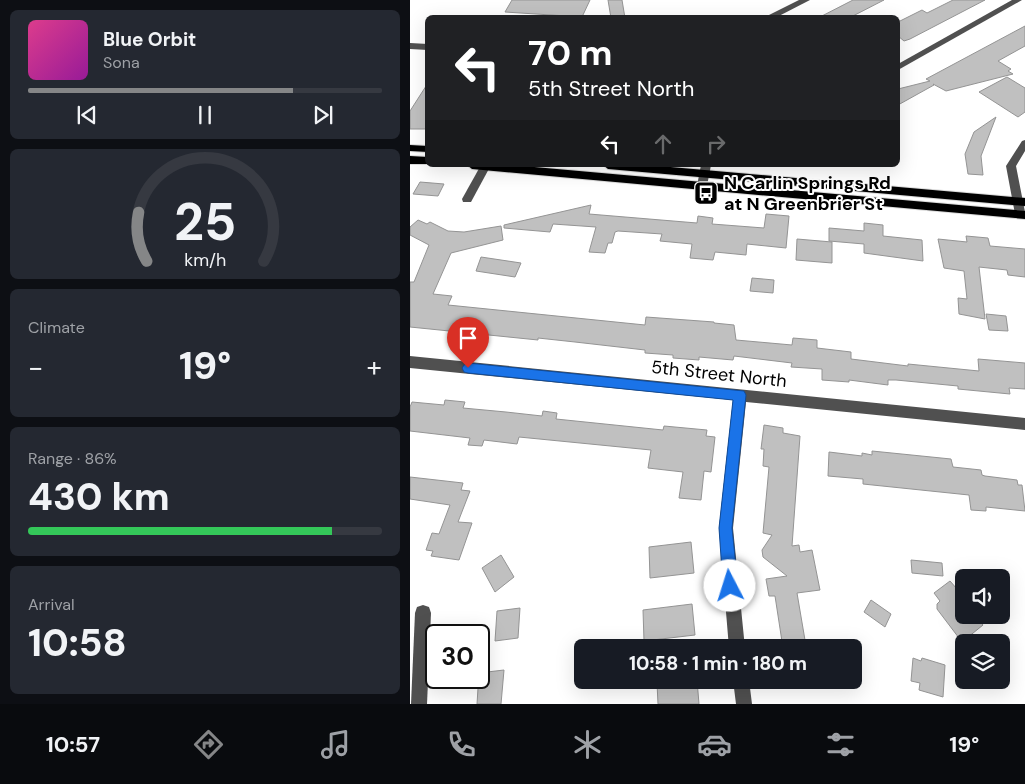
<!DOCTYPE html>
<html lang="en">
<head>
<meta charset="utf-8">
<style>
  body { margin:0; font-family:"DM Sans",sans-serif; background:#242831; color:#f1f3f6; height:100vh; display:flex; flex-direction:column; font-size:19px; white-space:nowrap }
  * { box-sizing:border-box; margin:0 }
  p { font-size:16px; color:#9ea1a6 }
  .icon { flex:none; width:28px; height:28px; fill:none; stroke:currentColor; stroke-width:2; stroke-linecap:round; stroke-linejoin:round }
  .map { position:relative; flex:1; overflow:hidden }
  .drawer { display:flex; flex-direction:column; gap:10px; padding:10px; background:#0d0f14; width:410px }
  .drawer>* { flex:none }
  .hud { position:absolute; left:15px; top:15px; width:475px; height:152px; border-radius:8px; box-shadow:0 5px 20px #0002; background:#202124; color:#fff; overflow:hidden }
  .buttons { position:absolute; left:545px; top:569px; display:grid; gap:10px }
  .buttons a { display:grid; place-items:center; width:55px; height:55px; border-radius:8px; background:#171b24; box-shadow:0 5px 20px #0002; font-size:25px }
  .speed { position:absolute; left:15px; top:624px; display:flex; gap:10px; font-size:25px; font-weight:700; text-align:center }
  .speed>* { display:grid; place-content:center; width:65px; height:65px; border-radius:50%; background:#171b24; box-shadow:0 5px 20px #0002; line-height:1 }
  .speed .limit { border:2px solid #111; border-radius:8px; background:#fff; color:#111 }
  .pin { position:absolute; display:grid; place-items:center; width:42px; height:42px; color:#fff; margin:-51px -21px; border-radius:50% 50% 50% 0; rotate:-45deg; box-shadow:0 0 5px #0007 }
  .pin .icon { rotate:45deg }
  .me { position:absolute; width:55px; margin:-28px; rotate:355deg; stroke-linejoin:round; filter:drop-shadow(0 0 4px #0008) }
  .turn { display:flex; align-items:center; gap:18px; height:105px; padding:0 20px; font-size:22px }
  .turn .icon { width:65px; height:65px; stroke-width:2.5 }
  .turn b { display:block; font-size:35px; line-height:42px }
  .lanes { display:flex; align-items:center; height:48px; padding:0 20px; background:#0003; justify-content:center; gap:25px; direction:ltr }
  .lanes .off { opacity:.35 }
  .big { font-size:38px; font-weight:800; line-height:1.1 }
  .drawer .card { flex:1; display:flex; flex-direction:column; justify-content:center; gap:8px; min-width:0; padding:0 18px; border-radius:8px; background:#242831 }
  .drawer .dial { align-items:center; gap:0 }
  .dial svg { height:130px; overflow:visible; fill:none; stroke:#363941; stroke-width:7; stroke-linecap:round; text-anchor:middle }
  .dial text { fill:#f1f3f6; stroke:none }
  .song { display:flex; align-items:center; gap:15px }
  .cover { width:60px; height:60px; border-radius:8px; background:linear-gradient(135deg,hsl(330 70% 55%),hsl(300 70% 35%)) }
  .played { height:5px; border-radius:2px; background:linear-gradient(90deg,#858687 75%,#363941 75%) }
  .keys { display:flex; justify-content:space-around; direction:ltr }
  .heat { display:flex; justify-content:space-between; align-items:center; font-size:28px; direction:ltr }
  .charge { height:8px; border-radius:4px; background:linear-gradient(90deg,#34c759 86%,#363941 0) }
  .trip { position:absolute; left:164px; top:639px; width:288px; height:50px; border-radius:8px; background:#171b24; box-shadow:0 5px 20px #0002; font-weight:800; line-height:50px; text-align:center }
  .dock { display:flex; height:80px; justify-content:space-around; align-items:center; background:#090b0e; color:#9ea1a6 }
  .dock .icon { width:35px; height:35px }
  .dock .active { color:#858687 }
  .dock b { font-size:22px; color:#f1f3f6 }
  main { display:flex; flex:1; min-height:0 }
  .map>svg:first-child { display:block }
  .building { fill:#c0c0c0; stroke:#949494 }
  .lines { fill:none; stroke-linecap:round; stroke-linejoin:round }
  .major-casing { stroke:#dbdbdb; stroke-width:2 }
  .minor { fill:#505050; fill-rule:evenodd }
  .major { fill:#000; fill-rule:evenodd }
  .route { fill:#1a73e8; stroke:#114b97 }
  .labels { text-anchor:middle; dominant-baseline:central; stroke-width:4; stroke-linejoin:round; paint-order:stroke }
  .poi-label { font-size:18px; font-weight:bold; fill:#000; stroke:#fff; text-anchor:start }
  .street-label { font-size:18px; fill:#000; stroke:#fff }
</style>
</head>
<body>
<main>
<section class="drawer">
<div class="card">
<div class="song"><i class="cover"></i><div><b>Blue Orbit</b><p>Sona</p></div></div>
<div class="played"></div>
<div class="keys"><svg class="icon" aria-label="previous" viewBox="0 0 24 24"><path d="M18 5L8 12l10 7zM5 5v14"/></svg><svg class="icon" aria-label="pause" viewBox="0 0 24 24"><path d="M8 5v14M16 5v14"/></svg><svg class="icon" aria-label="next" viewBox="0 0 24 24"><path d="M6 5l10 7-10 7zM19 5v14"/></svg></div>
</div>
<div class="card dial"><svg viewBox="0 0 100 80">
<path d="M14 69A42 42 0 1 1 86 69"/>
<path d="M14 69A42 42 0 0 1 9 39" stroke="#858687"/>
<text x="50" y="56" font-size="32" font-weight="700">25</text>
<text x="50" y="72" font-size="11">km/h</text>
</svg></div>
<div class="card"><p>Climate</p>
<div class="heat"><a>−</a><b class="big">19°</b><a>+</a></div>
</div>
<div class="card"><p>Range · 86%</p><b class="big">430 km</b><div class="charge"></div></div>
<div class="card"><p>Arrival</p><b class="big">10:58</b></div>
</section>
<div class="map">
<svg width="615" height="704" viewBox="0 0 615 704">
  <rect width="100%" height="100%" fill="#fff"/>
  <!-- building -->
  <g class="building">
    <path d="M102 0H180L172 17 95 12Z"/>
    <path d="M198 0H212L215 18H201Z"/>
    <path d="M443 0H474L439 18H408Z"/>
    <path d="M543 0H575L500 39 494 41 488 36V22L512 10 517 13Z"/>
    <path d="M615 26V46L588 61 601 69 598 71 603 74 536 91 523 84 524 85 488 105V89L520 81 516 79Z"/>
    <path d="M597 77 615 88V112L608 117 569 92Z"/>
    <path d="M18 83V129H0V111Z"/>
    <path d="M586 117 571 156 573 175 558 174 555 154 564 132Z"/>
    <path d="M10 182 34 184 28 196 3 194Z"/>
    <path d="M181 205 179 214 287 223 288 216 303 218 302 224 354 228 356 214 379 216 376 248 337 244 336 255 305 252 303 260 280 258 282 244 250 241 252 234 208 231 205 232 202 243H198L195 253 179 252 186 227 143 224 140 232 94 228V225Z"/>
    <path d="M8 220 17 224 20 222 38 231 54 232 91 226 93 240 41 253 23 294 42 296 38 305 235 325 236 317 304 322V323L324 325 326 340 382 345 383 338 407 340V348L441 352V359L498 366V364L569 371 568 359 615 363V389L599 388 600 394 548 389V386L486 380H478V385L439 380V382L412 380V369L381 367 382 363 324 356 323 360 289 357V360L263 358V355L235 353V350L165 342 128 338V340L0 327V282H4L19 245 0 235V227Z"/>
    <path d="M454 223 473 225V236L512 240 513 261 454 253V244L419 241V228L454 231Z"/>
    <path d="M556 236 578 238 580 246 615 249V277L598 275 597 270 569 267 575 319 549 314 548 298 557 299 554 271 534 268 528 239 557 242Z"/>
    <path d="M387 239 422 242V263L386 260Z"/>
    <path d="M71 257 111 263 105 277 66 271Z"/>
    <path d="M342 278 364 280 363 293 340 291Z"/>
    <path d="M576 314 596 316 598 331 579 330Z"/>
    <path d="M35 400 55 402 53 408 96 412 132 416 133 411 147 413 146 419 253 430 254 426 297 430 296 436 305 437 301 472 294 471 291 500 269 498 273 472 238 468 241 450 109 437 107 444 74 440 72 446 58 445 60 438 0 431V407L2 402 34 405Z"/>
    <path d="M354 425 373 428V433L390 436 382 546 389 545 390 552 402 550 410 590 387 593 396 646 373 648 365 596H359L356 579 377 576 353 557 352 550 362 535 353 533 359 467 353 466 354 449H351Z"/>
    <path d="M462 451 541 459 543 467 571 470 572 475 575 476 607 480 608 485H612L615 511 576 507V511L561 510 559 495 453 484V479L418 476 419 452 452 456V453L462 455Z"/>
    <path d="M0 477 53 483 51 490 60 491 48 522 62 523 49 560 21 556 23 551 16 550 22 533 29 534 40 505 0 499Z"/>
    <path d="M281 542 284 573 240 578 239 547Z"/>
    <path d="M91 555 104 577 85 592 72 568Z"/>
    <path d="M501 560 532 563 533 576 502 573Z"/>
    <path d="M540 581 547 589 554 582V615H565L573 625 552 642 527 609V604L530 601 524 593Z"/>
    <path d="M461 600 481 614 475 627 454 612Z"/>
    <path d="M282 604 285 635 234 641 233 610Z"/>
    <path d="M110 608 108 638 85 641 87 611Z"/>
    <path d="M503 658 511 661 512 658 535 665 533 697 509 690 510 683 501 681Z"/>
    <path d="M94 670 91 704H67L69 673Z"/>
    <path d="M272 680H287L289 704H248L247 683Z"/>
  </g>
  <g class="lines">
    <!-- major casing -->
    <g class="major-casing">
      <g id="major">
        <path d="M0 145 18 146V152L0 151Z"/>
        <path d="M0 156 18 157V164H0Z"/>
        <path d="M57 165H102L615 211V219L62 169Z"/>
        <path d="M193 165H238L615 198V206L198 169Z"/>
      </g>
    </g>
    <!-- minor -->
    <g class="minor">
      <path d="M389 0H400L365 18H353Z"/>
      <path d="M602 0H612L488 70V64Z"/>
      <path d="M0 43 18 44V50L0 49Z"/>
      <path d="M615 140V151L606 166 615 212 614 217 610 218 605 214 596 166 612 141Z"/>
      <path d="M71 165H81L61 202H53L52 199Z"/>
      <path d="M291 165H301L297 186 292 190 287 186Z"/>
      <path d="M0 356 615 418V430L336 402 323 528 335 648H319L309 528 323 400 0 368Z"/>
      <path d="M13 605 19 607 21 613 17 704H1L5 613 7 607Z"/>
      <path d="M323 680H339L342 704H326Z"/>
    </g>
    <!-- major -->
    <use href="#major" class="major"/>
  </g>
  <!-- route -->
  <path class="route" d="M58 363 334 391 336 395 322 528 328 586 325 591 320 593 316 591 313 586 309 528 323 400 58 373 54 372 52 368 54 365Z"/>
  <!-- icons -->
  <defs>
    <g id="bus-square" transform="scale(1.25)"><rect x="-9" y="-9" width="18" height="18" rx="4" fill="#000" stroke="#fff"/><path d="M-5-6H5V4H4V6H2V4H-2V6H-4V4H-5ZM-3.5-4V0h7V-4ZM-3.5 1.2v1.5H-2V1.2ZM2 1.2v1.5H3.5V1.2Z" fill="#fff"/></g>
  </defs>
  <g fill-rule="evenodd">
    <use href="#bus-square" x="296" y="193"/>
  </g>
  <g class="labels">
    <!-- poi labels -->
    <g class="poi-label">
      <text x="314" y="183">N Carlin Springs Rd<tspan x="314" dy="21">at N Greenbrier St</tspan></text>
    </g>
    <!-- street labels -->
    <g class="street-label">
      <text transform="translate(309 374) rotate(6)">5th Street North</text>
    </g>
  </g>
</svg>
<div class="buttons">
<a><svg class="icon" aria-label="sound" viewBox="0 0 24 24"><path d="M4 9h4l5-4v14l-5-4H4zM17 9q2 3 0 6"/></svg></a>
<a><svg class="icon" aria-label="layers" viewBox="0 0 24 24"><path d="M12 4l9 5-9 5-9-5zM3 14l9 5 9-5"/></svg></a>
</div>
<div class="speed"><div class="limit">30</div></div>
<div class="pin" style="left:58px;top:368px;background:#d93025"><svg class="icon" aria-label="arrive" viewBox="0 0 24 24"><path d="M6 21V4h12l-3 4 3 4H6"/></svg></div>
<svg class="me" style="left:320px;top:586px" viewBox="-20 -20 40 40"><circle r="19" fill="#fff"/><path d="M0-13L10 11 0 6-10 11z" fill="#1a73e8"/></svg>
<div class="trip">10:58 · 1 min · 180 m</div>
<div class="hud">
<div class="turn"><svg class="icon" aria-label="left" viewBox="0 0 24 24"><path d="M17 20v-9H6M10 6l-5 5 5 5"/></svg><div><b>70 m</b>5th Street North</div></div>
<div class="lanes"><svg class="icon" aria-label="left" viewBox="0 0 24 24"><path d="M17 20v-9H6M10 6l-5 5 5 5"/></svg><svg class="icon off" aria-label="ahead" viewBox="0 0 24 24"><path d="M12 20V5M6 11l6-6 6 6"/></svg><svg class="icon off" aria-label="right" viewBox="0 0 24 24"><path d="M7 20v-9h11M14 6l5 5-5 5"/></svg></div>
</div>
</div>
</main>
<nav class="dock">
<b>10:57</b>
<svg class="icon active" aria-label="directions" viewBox="0 0 24 24"><path d="M12 3l9 9-9 9-9-9zM9 14v-3h6M13 9l2 2-2 2"/></svg>
<svg class="icon" aria-label="music" viewBox="0 0 24 24"><path d="M9 18V5l10-2v13"/><circle cx="6" cy="18" r="3"/><circle cx="16" cy="16" r="3"/></svg>
<svg class="icon" aria-label="phone" viewBox="0 0 24 24"><path d="M5 4h4l2 5-3 2q2 4 5 5l2-3 5 2v4C11 20 4 13 5 4z"/></svg>
<svg class="icon" aria-label="climate" viewBox="0 0 24 24"><path d="M12 3v18M4 7l16 10M4 17L20 7"/></svg>
<svg class="icon" aria-label="car" viewBox="0 0 24 24"><path d="M5 17H2v-5l4-1 3-4h7l3 4 3 1v5h-3M9 17h6M6 11h13"/><circle cx="7" cy="17" r="2"/><circle cx="17" cy="17" r="2"/></svg>
<svg class="icon" aria-label="filters" viewBox="0 0 24 24"><path d="M4 7h16M4 17h16"/><circle cx="9" cy="7" r="2"/><circle cx="15" cy="17" r="2"/></svg>
<b>19°</b>
</nav>
</body>
</html>
